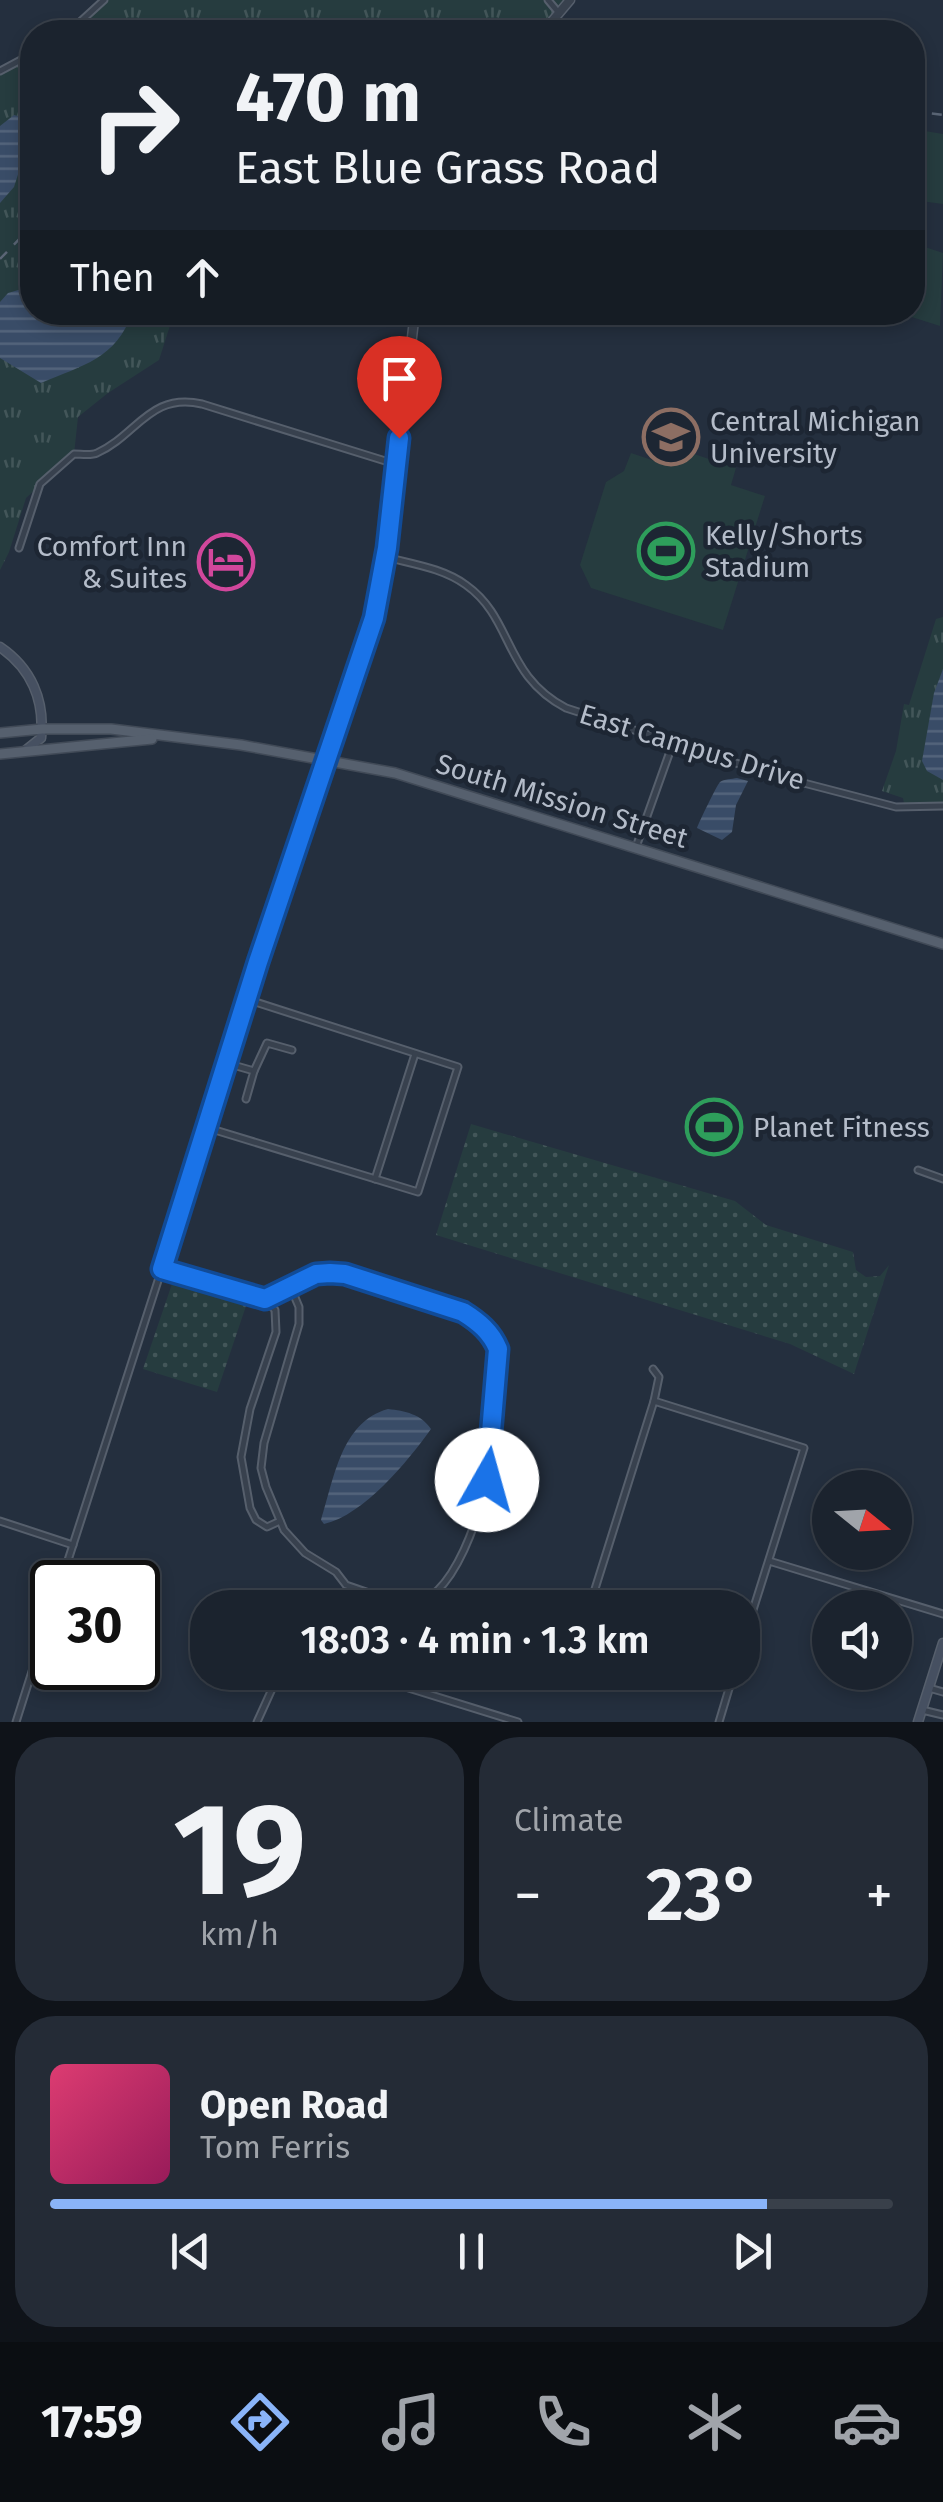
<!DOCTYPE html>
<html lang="en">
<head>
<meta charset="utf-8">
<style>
  body { margin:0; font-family:"Fira Sans",sans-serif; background:#242b36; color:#f1f3f6; height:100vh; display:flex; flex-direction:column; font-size:38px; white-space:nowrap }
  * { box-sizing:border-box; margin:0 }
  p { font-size:32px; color:#a0a4aa }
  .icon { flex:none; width:55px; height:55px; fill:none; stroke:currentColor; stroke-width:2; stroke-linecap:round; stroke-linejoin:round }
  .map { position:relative; height:1722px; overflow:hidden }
  .panel { display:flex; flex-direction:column; gap:15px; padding:15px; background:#0f1319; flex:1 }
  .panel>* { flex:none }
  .banner { position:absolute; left:20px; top:20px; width:905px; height:305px; border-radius:40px; box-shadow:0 5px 15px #0003,0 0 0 2px #39404a; background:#1b232e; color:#f1f3f6; overflow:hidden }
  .needle { width:65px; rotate:108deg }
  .fabs { position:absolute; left:812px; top:1470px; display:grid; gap:20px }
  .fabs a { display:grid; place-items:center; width:100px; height:100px; border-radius:50%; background:#1b232e; box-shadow:0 5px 15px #0003,0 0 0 2px #39404a; font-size:50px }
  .speed { position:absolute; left:30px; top:1560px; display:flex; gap:20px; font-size:50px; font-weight:700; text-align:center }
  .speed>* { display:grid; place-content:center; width:130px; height:130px; border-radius:50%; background:#1b232e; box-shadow:0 5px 15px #0003,0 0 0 2px #39404a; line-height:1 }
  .speed .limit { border:5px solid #111; border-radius:15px; background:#fff; color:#111 }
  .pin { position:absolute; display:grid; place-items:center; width:85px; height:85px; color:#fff; margin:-102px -42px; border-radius:50% 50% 50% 0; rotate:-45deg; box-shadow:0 0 10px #0007 }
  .pin .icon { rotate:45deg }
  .me { position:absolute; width:110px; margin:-55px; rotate:7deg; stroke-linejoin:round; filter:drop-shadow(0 0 8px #0008) }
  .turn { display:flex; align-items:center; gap:35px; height:210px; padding:0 50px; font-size:45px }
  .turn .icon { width:130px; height:130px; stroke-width:2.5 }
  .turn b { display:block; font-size:70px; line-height:85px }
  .then { display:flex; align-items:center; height:95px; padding:0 50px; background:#0003; gap:20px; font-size:38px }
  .big { font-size:75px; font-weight:600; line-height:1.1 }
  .panel .widget { flex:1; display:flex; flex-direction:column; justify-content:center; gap:15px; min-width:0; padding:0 35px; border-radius:40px; background:#242b36 }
  .panel .dial { align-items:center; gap:0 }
  .dial b { font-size:130px; line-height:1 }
  .song { display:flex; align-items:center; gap:30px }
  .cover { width:120px; height:120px; border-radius:15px; background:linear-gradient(135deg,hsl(340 70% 55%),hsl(330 70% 35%)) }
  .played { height:10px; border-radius:5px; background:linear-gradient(90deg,#8ab4f8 85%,#39404a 85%) }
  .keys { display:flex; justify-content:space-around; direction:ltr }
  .heat { display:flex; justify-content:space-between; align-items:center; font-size:55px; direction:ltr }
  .panel .tiles { flex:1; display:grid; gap:15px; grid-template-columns:1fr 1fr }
  .widget:last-child { grid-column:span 2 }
  .trip { position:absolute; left:190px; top:1590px; width:570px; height:100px; border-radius:40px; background:#1b232e; box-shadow:0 5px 15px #0003,0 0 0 2px #39404a; font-weight:600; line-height:100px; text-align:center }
  .tab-bar { display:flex; height:160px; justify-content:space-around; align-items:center; background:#0b0e12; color:#a0a4aa }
  .tab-bar .icon { width:70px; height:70px }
  .tab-bar .current { color:#8ab4f8 }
  .tab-bar b { font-size:45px; color:#f1f3f6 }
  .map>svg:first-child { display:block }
  .grass { fill:url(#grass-dots) }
  .park { fill:url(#park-tufts) }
  .garden { fill:#263c3f }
  .water { fill:url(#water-rules) }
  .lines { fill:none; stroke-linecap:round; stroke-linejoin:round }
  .minor-casing { stroke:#565f6c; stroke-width:9 }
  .tertiary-casing { stroke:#565f6c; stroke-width:11 }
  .secondary-casing { stroke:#565f6c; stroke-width:11 }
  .primary-casing { stroke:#414a57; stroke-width:12 }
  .minor { stroke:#38414e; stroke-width:5 }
  .tertiary { stroke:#38414e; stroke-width:8 }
  .secondary { stroke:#465061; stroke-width:8 }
  .primary { stroke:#56606e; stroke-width:9 }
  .rail { stroke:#5a6575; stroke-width:2.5; stroke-dasharray:10 10; stroke-linecap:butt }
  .route-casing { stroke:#114b97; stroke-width:25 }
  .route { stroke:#1a73e8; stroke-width:18 }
  .labels { text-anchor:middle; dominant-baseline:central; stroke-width:9; stroke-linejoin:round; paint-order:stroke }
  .poi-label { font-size:28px; fill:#b4bcc9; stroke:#1d2633; text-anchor:start }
  .street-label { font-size:28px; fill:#b4bcc9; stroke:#1d2633 }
</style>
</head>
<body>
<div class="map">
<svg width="943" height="1722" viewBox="0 0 943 1722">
  <defs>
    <pattern id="grass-dots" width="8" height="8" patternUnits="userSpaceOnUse" patternTransform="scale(2.5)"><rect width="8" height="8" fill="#263c3f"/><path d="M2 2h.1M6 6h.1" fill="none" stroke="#435659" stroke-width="1.8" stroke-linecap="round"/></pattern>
    <pattern id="park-tufts" width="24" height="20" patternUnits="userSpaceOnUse" patternTransform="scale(2.5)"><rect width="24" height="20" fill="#263c3f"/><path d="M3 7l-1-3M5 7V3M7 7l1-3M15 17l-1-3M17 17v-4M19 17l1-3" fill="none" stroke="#435659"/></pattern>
    <pattern id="water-rules" width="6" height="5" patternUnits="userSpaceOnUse" patternTransform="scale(2.5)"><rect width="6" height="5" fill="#394c67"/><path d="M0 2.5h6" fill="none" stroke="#53647b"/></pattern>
  </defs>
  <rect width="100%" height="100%" fill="#242f3e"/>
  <!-- grass -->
  <g class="grass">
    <path d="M471 1124 735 1201 766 1225 853 1252 856 1270 866 1277 880 1276 889 1265 854 1374 790 1344 436 1235Z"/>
    <path d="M173 1281 247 1303 217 1392 143 1369Z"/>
  </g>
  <!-- park -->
  <g class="park">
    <path d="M104 0H570L542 32H69Z"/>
    <path d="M32 54V312L174 313 159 360 108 393 78 417 74 454 26 498 9 552 0 570V71Z"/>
    <path d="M943 617V806L905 808 903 798 882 791 896 751 904 704 909 705 936 619Z"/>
  </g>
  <!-- garden -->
  <g class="garden">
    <path d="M913 129 943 134V204L913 200Z"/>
    <path d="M913 243 943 253 940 326 899 313 912 312Z"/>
    <path d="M670 446 736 468 731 485 765 496 723 630 591 588 580 565 606 482 624 471 631 453 664 464Z"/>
  </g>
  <!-- water -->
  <g class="water">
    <path d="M14 115 32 120V162L21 165 14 187 0 203V126Z"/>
    <path d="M32 286V312L132 313C116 359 83 365 41 383L0 358V302L8 293Z"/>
    <path d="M943 669V780L927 771 922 761 934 693Z"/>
    <path d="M737 778 748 781 736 805 732 832 722 840 697 828C699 822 717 785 720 782 724 779 732 779 737 778Z"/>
    <path d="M388 1409C405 1411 421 1414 431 1429 408 1461 364 1515 324 1524L321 1520C334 1479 341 1422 388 1409Z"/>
  </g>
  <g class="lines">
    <!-- minor casing -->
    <g class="minor-casing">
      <g id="minor">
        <path d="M548 0 558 12"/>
        <path d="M69 32 104 0"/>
        <path d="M0 71 32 54"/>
        <path d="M19 548 40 484 74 454C81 454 91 456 97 453 137 435 150 392 202 404L395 464"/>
        <path d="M386 557C412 564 443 568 466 585 514 619 503 675 566 708L773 775 896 807 943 806"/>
        <path d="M636 847 673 743"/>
        <path d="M226 1063 254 1071 246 1099"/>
        <path d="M254 1071 267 1043 292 1050"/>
        <path d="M205 1127 418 1192 458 1067 246 999"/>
        <path d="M918 1170 943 1179"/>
        <path d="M375 1179 415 1054"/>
        <path d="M162 1269 265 1299C285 1290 307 1273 329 1273 353 1272 457 1306 476 1320 493 1333 498 1346 499 1366 497 1397 495 1428 491 1459 485 1499 455 1613 401 1604L346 1585 336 1572 305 1553 284 1530 266 1487 261 1468 264 1443 299 1324V1307L291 1288"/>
        <path d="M265 1299 275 1310 276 1332 250 1409 241 1457 250 1508 256 1520 267 1527 280 1521"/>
        <path d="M654 1401 804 1448 742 1645"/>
        <path d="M0 1521 73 1545"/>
        <path d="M769 1561 943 1614"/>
        <path d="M61 1582 325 762"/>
        <path d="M589 1608 654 1401 659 1377 653 1369"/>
        <path d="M357 1672 518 1722"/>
        <path d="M929 1688 943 1692"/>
        <path d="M922 1710 943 1715"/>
        <path d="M16 1722 52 1608"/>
        <path d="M257 1722 272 1689 295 1672"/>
        <path d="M719 1722 734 1672"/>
      </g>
    </g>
    <!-- tertiary casing -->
    <g class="tertiary-casing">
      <g id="tertiary">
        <path d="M543 32 570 0"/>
        <path d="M326 759 378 598 387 548 415 312"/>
      </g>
    </g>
    <!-- secondary casing -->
    <g class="secondary-casing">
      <g id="secondary">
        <path d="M0 647C31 668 45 700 41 738L26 750"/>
        <path d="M918 1722 943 1643"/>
      </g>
    </g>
    <!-- primary casing -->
    <g class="primary-casing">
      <g id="primary">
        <path d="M0 733 42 729H111L241 745 395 773 943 944"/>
        <path d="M0 754 152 739"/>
      </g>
    </g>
    <!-- minor -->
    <use href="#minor" class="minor"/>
    <!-- tertiary -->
    <use href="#tertiary" class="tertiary"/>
    <!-- secondary -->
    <use href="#secondary" class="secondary"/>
    <!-- primary -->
    <use href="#primary" class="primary"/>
    <!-- rail -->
    <g class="rail">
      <path d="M912 111 943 115"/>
      <path d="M0 259 32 226"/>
    </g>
  </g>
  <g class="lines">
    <!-- route casing -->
    <g class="route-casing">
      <path id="route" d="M399 438 387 548 374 618 258 962 162 1269 265 1299 316 1274 330 1273 345 1274 463 1312C479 1322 491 1332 498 1349L487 1480"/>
    </g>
    <!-- route -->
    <use href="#route" class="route"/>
  </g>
  <!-- icons -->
  <defs>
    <g id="university-ring" transform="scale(2.875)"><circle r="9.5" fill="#1d2633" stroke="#8d6e63" stroke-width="1.5"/><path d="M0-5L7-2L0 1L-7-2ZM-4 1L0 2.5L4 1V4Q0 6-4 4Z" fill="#8d6e63"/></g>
    <g id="stadium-ring" transform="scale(2.875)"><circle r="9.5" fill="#1d2633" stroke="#2e9e5b" stroke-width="1.5"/><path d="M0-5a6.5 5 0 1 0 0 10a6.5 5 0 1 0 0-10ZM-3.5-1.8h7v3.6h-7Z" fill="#2e9e5b"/></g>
    <g id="hotel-ring" transform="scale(2.875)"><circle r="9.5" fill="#1d2633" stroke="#d1479c" stroke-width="1.5"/><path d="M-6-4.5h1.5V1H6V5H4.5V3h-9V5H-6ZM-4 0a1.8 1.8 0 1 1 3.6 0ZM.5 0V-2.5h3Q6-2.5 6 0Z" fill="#d1479c"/></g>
  </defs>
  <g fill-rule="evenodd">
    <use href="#university-ring" x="671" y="437"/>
    <use href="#stadium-ring" x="666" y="551"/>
    <use href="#hotel-ring" x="226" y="562"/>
    <use href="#stadium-ring" x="714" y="1127"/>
  </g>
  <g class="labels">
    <!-- poi labels -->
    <g class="poi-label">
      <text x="710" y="421">Central Michigan<tspan x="710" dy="32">University</tspan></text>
      <text x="705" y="535">Kelly/Shorts<tspan x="705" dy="32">Stadium</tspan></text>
      <text x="187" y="546" text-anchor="end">Comfort Inn<tspan x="187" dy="32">&amp; Suites</tspan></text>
      <text x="753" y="1127">Planet Fitness</text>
    </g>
    <!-- street labels -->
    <g class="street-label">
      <text transform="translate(692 747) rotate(17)">East Campus Drive</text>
      <text transform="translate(562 801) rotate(17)">South Mission Street</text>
    </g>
  </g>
</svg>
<div class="fabs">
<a><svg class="needle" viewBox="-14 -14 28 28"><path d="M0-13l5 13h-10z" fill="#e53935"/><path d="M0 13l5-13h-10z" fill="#a0a4aa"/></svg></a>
<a><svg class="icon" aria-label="sound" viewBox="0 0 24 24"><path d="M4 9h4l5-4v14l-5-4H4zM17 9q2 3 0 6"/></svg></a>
</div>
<div class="speed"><div class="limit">30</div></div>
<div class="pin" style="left:399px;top:438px;background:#d93025"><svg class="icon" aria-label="arrive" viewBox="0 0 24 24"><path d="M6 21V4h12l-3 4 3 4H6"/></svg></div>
<svg class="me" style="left:487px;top:1480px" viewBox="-20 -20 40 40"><circle r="19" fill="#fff"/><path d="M0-13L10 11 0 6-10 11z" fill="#1a73e8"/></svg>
<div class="trip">18:03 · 4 min · 1.3 km</div>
<div class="banner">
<div class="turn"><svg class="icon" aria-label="right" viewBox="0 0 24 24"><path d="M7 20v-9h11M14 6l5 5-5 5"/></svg><div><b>470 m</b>East Blue Grass Road</div></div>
<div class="then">Then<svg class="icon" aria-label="ahead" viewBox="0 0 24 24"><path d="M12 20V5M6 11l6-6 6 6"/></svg></div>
</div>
</div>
<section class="panel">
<div class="tiles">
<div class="widget dial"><b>19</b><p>km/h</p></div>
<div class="widget"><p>Climate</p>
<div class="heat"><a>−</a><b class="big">23°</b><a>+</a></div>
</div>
<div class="widget">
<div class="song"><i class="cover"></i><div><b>Open Road</b><p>Tom Ferris</p></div></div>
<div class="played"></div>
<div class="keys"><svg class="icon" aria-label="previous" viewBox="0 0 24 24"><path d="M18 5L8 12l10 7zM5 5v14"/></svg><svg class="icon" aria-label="pause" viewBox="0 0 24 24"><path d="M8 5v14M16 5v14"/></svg><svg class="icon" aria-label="next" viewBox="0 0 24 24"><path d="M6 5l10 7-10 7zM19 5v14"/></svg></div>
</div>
</div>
</section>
<nav class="tab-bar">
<b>17:59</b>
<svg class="icon current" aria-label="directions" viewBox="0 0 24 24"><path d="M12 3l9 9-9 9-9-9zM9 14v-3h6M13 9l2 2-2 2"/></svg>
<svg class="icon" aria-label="music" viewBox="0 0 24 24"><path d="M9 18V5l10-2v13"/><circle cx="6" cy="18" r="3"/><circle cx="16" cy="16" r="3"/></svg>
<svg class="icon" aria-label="phone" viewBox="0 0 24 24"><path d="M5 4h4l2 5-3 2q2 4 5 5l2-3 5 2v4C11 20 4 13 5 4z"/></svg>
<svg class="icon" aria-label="climate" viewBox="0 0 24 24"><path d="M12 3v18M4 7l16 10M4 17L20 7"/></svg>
<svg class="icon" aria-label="car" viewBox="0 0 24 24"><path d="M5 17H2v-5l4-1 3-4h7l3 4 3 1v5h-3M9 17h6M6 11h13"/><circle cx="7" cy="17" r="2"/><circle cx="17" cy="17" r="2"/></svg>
</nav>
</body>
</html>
